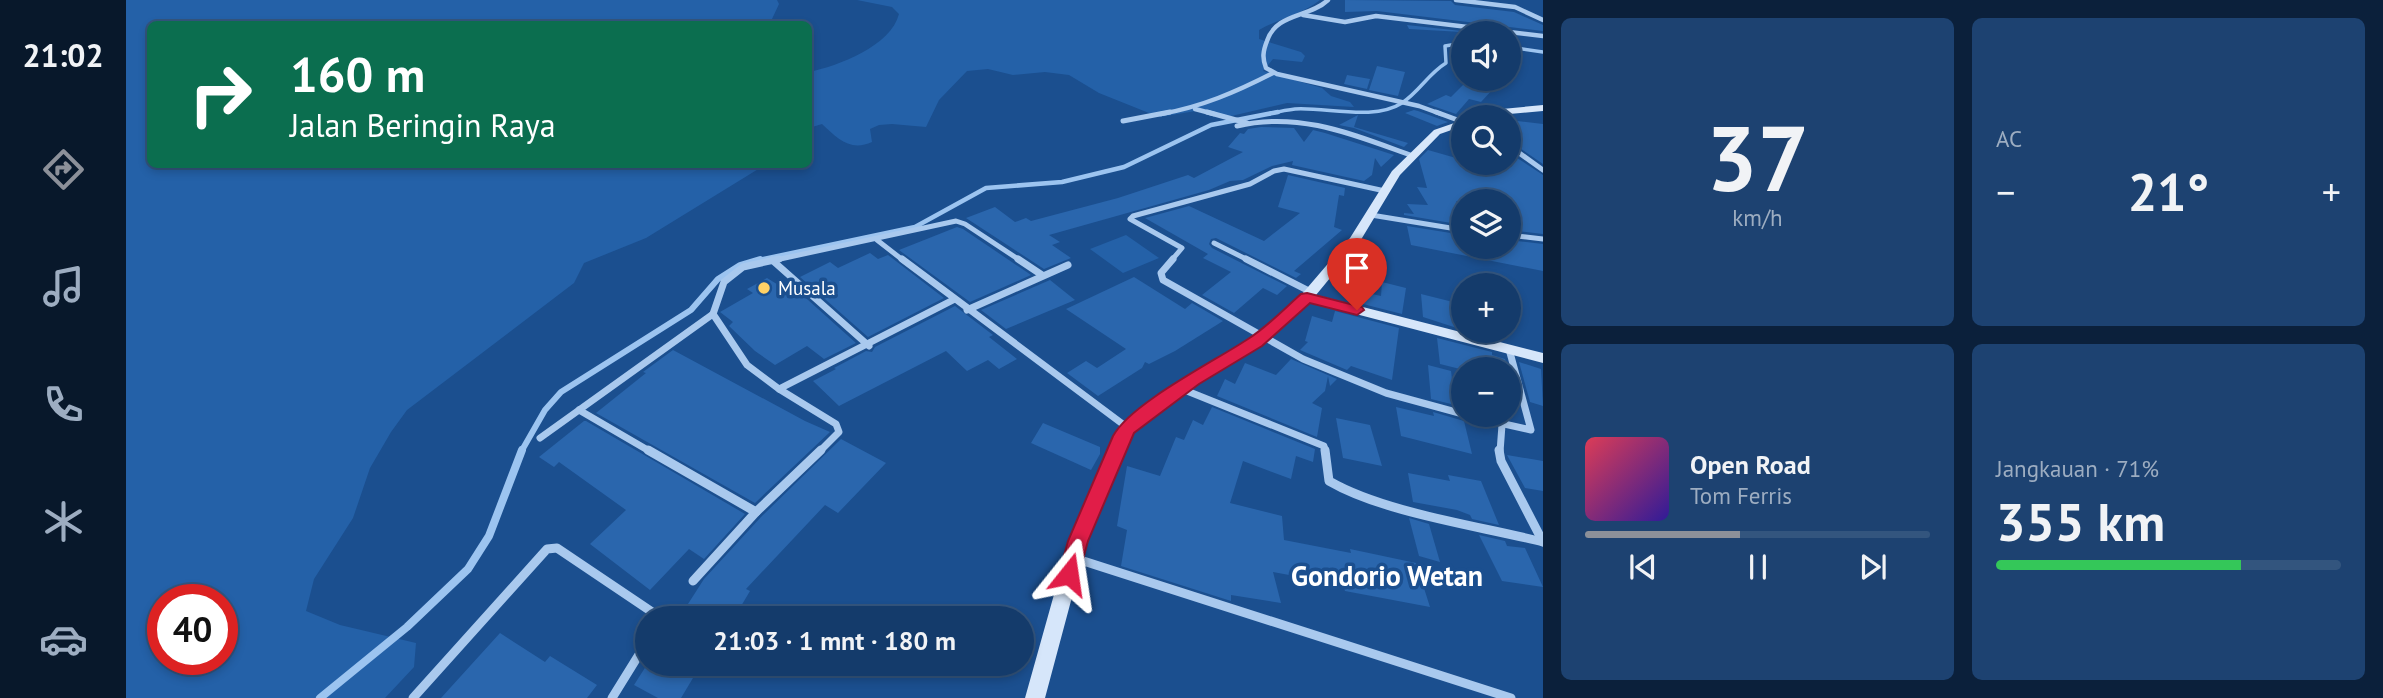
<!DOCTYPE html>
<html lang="id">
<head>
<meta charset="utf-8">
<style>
  body { margin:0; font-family:"PT Sans",sans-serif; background:#1d4271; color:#f1f3f6; height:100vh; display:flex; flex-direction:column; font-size:26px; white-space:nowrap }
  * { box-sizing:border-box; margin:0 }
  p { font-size:23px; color:#9dadc1 }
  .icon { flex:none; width:38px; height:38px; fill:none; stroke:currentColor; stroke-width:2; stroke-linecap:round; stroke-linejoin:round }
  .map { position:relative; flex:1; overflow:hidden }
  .panel { display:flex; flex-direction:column; gap:18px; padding:18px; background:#0b203b; width:840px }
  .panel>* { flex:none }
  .guide { position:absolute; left:21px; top:21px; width:665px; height:147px; border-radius:10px; box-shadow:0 4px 10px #0003,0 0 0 2px #33557e; background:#0b6e4f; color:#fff; overflow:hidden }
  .tools { position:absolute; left:1325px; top:21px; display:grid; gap:14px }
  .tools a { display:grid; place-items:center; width:70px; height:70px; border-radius:50%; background:#143b6b; box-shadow:0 4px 10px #0003,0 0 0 2px #33557e; font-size:35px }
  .speed { position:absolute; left:21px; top:584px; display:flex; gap:14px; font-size:35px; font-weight:700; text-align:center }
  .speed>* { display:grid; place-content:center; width:91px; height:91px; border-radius:50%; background:#143b6b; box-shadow:0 4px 10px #0003,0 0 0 2px #33557e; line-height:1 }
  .speed .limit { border:10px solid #d22; background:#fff; color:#111 }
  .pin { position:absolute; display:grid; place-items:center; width:60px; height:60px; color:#fff; margin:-72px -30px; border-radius:50% 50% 50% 0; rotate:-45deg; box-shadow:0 0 7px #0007 }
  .pin .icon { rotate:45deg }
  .me { position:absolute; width:77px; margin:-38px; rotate:15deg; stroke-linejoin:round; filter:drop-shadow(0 0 5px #0008) }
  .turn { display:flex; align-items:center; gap:24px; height:147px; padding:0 28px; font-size:32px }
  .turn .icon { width:91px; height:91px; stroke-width:2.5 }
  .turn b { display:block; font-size:49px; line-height:60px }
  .big { font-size:52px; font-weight:700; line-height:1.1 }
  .panel .tile { flex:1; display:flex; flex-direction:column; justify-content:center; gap:10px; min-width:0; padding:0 24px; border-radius:10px; background:#1d4271 }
  .panel .dial { align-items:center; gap:0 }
  .dial b { font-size:91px; line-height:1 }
  .song { display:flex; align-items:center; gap:21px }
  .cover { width:84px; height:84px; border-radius:10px; background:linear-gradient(135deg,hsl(350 70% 55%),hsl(250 70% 35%)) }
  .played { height:7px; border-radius:4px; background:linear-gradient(90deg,#8c9099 45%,#33557e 45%) }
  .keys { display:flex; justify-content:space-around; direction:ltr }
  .heat { display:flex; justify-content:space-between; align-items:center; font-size:38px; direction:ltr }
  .charge { height:10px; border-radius:5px; background:linear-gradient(90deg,#34c759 71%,#33557e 0) }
  .panel .tiles { flex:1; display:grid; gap:18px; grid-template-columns:repeat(2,1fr) }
  .trip { position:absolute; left:509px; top:606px; width:399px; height:70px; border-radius:35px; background:#143b6b; box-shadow:0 4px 10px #0003,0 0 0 2px #33557e; font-weight:700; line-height:70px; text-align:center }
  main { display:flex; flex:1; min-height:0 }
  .dock { display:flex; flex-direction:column; width:126px; justify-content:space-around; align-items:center; background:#08182b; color:#9dadc1 }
  .dock .icon { width:49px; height:49px }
  .dock .active { color:#8c9099 }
  .dock b { font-size:32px; color:#f1f3f6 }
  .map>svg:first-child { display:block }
  .green { fill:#2461a8; fill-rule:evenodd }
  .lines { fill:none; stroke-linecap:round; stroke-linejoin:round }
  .stream-far3 { stroke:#9cc4f0; stroke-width:3.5 }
  .stream-far2 { stroke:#9cc4f0; stroke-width:4.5 }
  .stream-far1 { stroke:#9cc4f0; stroke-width:6 }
  .stream { stroke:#9cc4f0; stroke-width:8 }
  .building { fill:#2a66ad }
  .street-far3 { stroke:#a9c9ee; stroke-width:4.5 }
  .street-far2 { stroke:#a9c9ee; stroke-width:5 }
  .street-far1 { stroke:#a9c9ee; stroke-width:7 }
  .street { stroke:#a9c9ee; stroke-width:9 }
  .secondary { fill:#d6e6fa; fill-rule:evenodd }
  .route { fill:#e11d48; stroke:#92132f; stroke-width:2 }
  .poi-dot { fill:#ffd166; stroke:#1b4f8f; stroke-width:2.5 }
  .labels { text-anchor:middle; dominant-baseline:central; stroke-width:7; stroke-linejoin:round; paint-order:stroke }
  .poi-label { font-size:19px; fill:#fff; stroke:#1b4f8f; text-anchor:start }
  .near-quarter-label { font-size:28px; font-weight:bold; fill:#fff; stroke:#1b4f8f }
</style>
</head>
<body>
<main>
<nav class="dock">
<b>21:02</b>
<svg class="icon active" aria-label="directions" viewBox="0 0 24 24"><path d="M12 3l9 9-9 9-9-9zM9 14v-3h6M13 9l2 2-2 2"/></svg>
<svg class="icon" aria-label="music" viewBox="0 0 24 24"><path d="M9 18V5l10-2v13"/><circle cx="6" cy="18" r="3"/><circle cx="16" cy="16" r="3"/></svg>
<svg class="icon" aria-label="phone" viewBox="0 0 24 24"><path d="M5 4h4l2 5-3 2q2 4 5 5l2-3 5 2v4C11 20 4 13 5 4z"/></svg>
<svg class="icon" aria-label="climate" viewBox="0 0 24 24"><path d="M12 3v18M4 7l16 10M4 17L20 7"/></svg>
<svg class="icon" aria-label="car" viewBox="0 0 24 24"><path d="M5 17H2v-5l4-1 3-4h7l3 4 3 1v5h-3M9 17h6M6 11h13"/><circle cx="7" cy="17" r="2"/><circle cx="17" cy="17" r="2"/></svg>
</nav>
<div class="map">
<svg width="1417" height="698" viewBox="0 0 1417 698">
  <rect width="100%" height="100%" fill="#1b4f8f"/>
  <!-- green -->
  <g class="green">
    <path d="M0 0H651L653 4 646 19 638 24H24V164L639 165 520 238 458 263 448 283 281 410 265 432 244 468 227 518 188 579 180 611 214 625 290 643 288 667 259 698H0ZM37 600H96V660H37Z"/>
    <path d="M731 0H1194C1177 14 1152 19 1133 30V39L1175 52 1179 56 1176 62 1147 59 1137 71 1196 88 1205 96 1224 102 1228 107 1161 103 1101 117 1076 110 1033 117 973 93 943 75 919 72 887 75 862 69 841 71 813 100 800 127 766 124 753 125 744 129 746 142C724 152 711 138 696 124L683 128V72C712 66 765 46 773 14L766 7Z"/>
    <path d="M1000 235 1033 258 997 273 964 249Z"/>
  </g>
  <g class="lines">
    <!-- stream-far3 -->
    <g class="stream-far3">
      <path d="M1382 47 1417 52"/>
      <path d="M1142 114C1151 112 1160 110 1169 109 1201 107 1248 121 1276 103 1294 91 1302 74 1320 63L1319 46 1337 43"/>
    </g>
    <!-- stream-far2 -->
    <path class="stream-far2" d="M628 261 789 227 860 188 936 182 998 167 1085 125 1152 112"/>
    <!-- stream-far1 -->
    <path class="stream-far1" d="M395 452 419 410 435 392 565 310 592 279 614 265 634 259"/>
    <!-- stream -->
    <path class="stream" d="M194 698 281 627 342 569 363 536 396 450"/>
  </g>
  <!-- building -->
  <g class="building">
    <path d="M1219 0 1325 1 1329 5 1388 12 1417 25V31L1251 11 1219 12Z"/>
    <path d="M1281 25 1354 33 1283 29Z"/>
    <path d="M1251 66 1279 72 1272 96 1243 90Z"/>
    <path d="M1221 75 1244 79 1241 89 1218 84Z"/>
    <path d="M1343 79H1362L1356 86 1367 89 1355 102 1343 99 1330 114 1301 104 1320 95 1325 97Z"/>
    <path d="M1288 110 1292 111 1322 122 1311 126 1279 113Z"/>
    <path d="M1232 115 1228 127 1282 143 1278 147 1228 128 1213 125Z"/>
    <path d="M1382 120 1417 124V164L1382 140Z"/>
    <path d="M1135 127 1168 128 1178 142 1187 130 1199 133 1268 155 1255 167 1249 158 1246 175 1238 181 1166 165 1167 161 1146 166 1117 180 1104 181 1083 190 923 235 934 242 926 245 945 258 918 269 840 218 869 207 889 222 900 218 905 221 992 198 1062 175 1068 178 1117 152 1102 147 1114 133 1118 134 1122 129Z"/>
    <path d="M1302 150 1337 160V163H1382V152L1417 175V234L1382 230V201H1330L1337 212V225L1278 215V213L1288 214 1281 204 1302 205 1291 187 1301 188 1293 159Z"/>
    <path d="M1162 175 1219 188 1218 196 1213 195 1208 227 1216 230 1168 271 1175 274 1170 278 1090 238 1085 239 1083 244 1086 248 1161 286 1151 295 1137 288 1108 313 1076 295 1105 272 1077 258 1082 254 1019 218 1063 206 1138 241 1174 213 1152 207Z"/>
    <path d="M1281 226 1337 235V247H1382V240L1417 244V271L1285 245Z"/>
    <path d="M831 227 837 229 905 275 844 302 773 250Z"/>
    <path d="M744 253 752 259 762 255 818 298 742 337 674 277 704 262 712 268Z"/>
    <path d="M1008 277 1059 309 1066 303 1097 321 1049 351 1023 364 1019 362 1016 368 972 396 941 373 960 361 971 368 1000 349 940 309Z"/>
    <path d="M641 278 654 286 662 282 730 343 698 359 681 346 649 365 629 351 603 326 607 322 594 312 627 293 621 289Z"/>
    <path d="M924 280 949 300 880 329 855 310Z"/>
    <path d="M1256 282 1280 288 1276 314 1237 304V292L1255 296Z"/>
    <path d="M1295 294 1331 303 1334 329 1297 317Z"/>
    <path d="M829 306 867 335 863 337 891 359 873 369 862 360 841 371 820 351 713 406 687 381 710 369 708 368 740 351 746 352 749 347Z"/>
    <path d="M1209 311 1273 328 1266 380 1225 366 1221 370 1174 350 1182 342 1179 341 1186 316 1206 322Z"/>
    <path d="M1311 338 1366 352V355L1379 359 1382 369H1334L1314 364Z"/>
    <path d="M547 350 679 421 704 432 629 503 470 413 520 373 517 372Z"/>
    <path d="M1165 359 1211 379 1204 386 1202 376 1199 391 1186 403 1196 408 1191 437 1091 396 1099 379 1109 384 1119 363 1150 375Z"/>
    <path d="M1393 362 1415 369 1417 406 1404 402Z"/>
    <path d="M1302 365 1325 371 1329 405 1305 399Z"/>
    <path d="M1086 407 1189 449 1187 462 1170 456 1165 479 1117 461 1104 503 1156 516 1158 540 1225 553 1224 549 1290 563 1304 607 1219 591 1217 585 1147 572 1155 603 1105 595V601L995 566 1001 530 991 526 1001 466 1034 476 1050 437 1058 440 1067 420 1077 425Z"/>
    <path d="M1270 407 1308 416 1307 412 1338 421 1346 454 1275 436Z"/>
    <path d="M1210 418 1244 425 1256 466 1217 458Z"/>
    <path d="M458 421H460L619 514 578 559 563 549 524 590 464 544 500 510 433 462 428 467 413 457Z"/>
    <path d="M917 423 974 447V454L965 470 905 443Z"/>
    <path d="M715 439 760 463 712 513 699 505 620 589 624 591 608 618H553L578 579 635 517Z"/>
    <path d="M1381 455 1417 461V491L1399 488Z"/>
    <path d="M1282 473 1324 481 1322 475 1355 481 1373 525 1346 519 1344 515 1331 510 1287 502Z"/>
    <path d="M1283 518 1303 524 1314 562 1293 556Z"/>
    <path d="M1353 535 1379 541 1381 546 1399 548 1417 587 1376 581Z"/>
    <path d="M374 633 419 662 424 656 471 685 461 698H315Z"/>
    <path d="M522 663H576L555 698H532L508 685Z"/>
  </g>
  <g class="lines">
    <!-- street-far3 -->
    <g class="street-far3">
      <path d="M1202 0C1183 18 1150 13 1141 41 1137 51 1136 58 1140 68L1151 74 1293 106 1315 114"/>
      <path d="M1330 0 1389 7 1417 20"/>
      <path d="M1177 15 1219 22 1250 16 1417 36"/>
      <path d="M1069 109 1088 114"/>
      <path d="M1035 114C1075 107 1110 92 1147 73"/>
    </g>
    <!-- street-far2 -->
    <g class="street-far2">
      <path d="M1081 112 1121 123"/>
      <path d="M1310 112 1337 122"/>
      <path d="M997 121 1044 112"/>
      <path d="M1111 126C1174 111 1228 135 1287 156"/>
      <path d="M1382 145 1417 170"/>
      <path d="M1245 215 1337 230"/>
      <path d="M1382 235 1417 239"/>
      <path d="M751 240 778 261"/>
      <path d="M1088 243 1124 261"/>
      <path d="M645 261 830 221 839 224 895 261"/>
      <path d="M1045 261 1056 248 1004 219 1007 216 1124 184 1148 171 1158 169 1259 191"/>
    </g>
    <!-- street-far1 -->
    <g class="street-far1">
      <path d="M776 259 1002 428"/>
      <path d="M892 259 916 275"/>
      <path d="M1047 259 1035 273 1037 280 1177 359 1260 393 1337 414"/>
      <path d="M1120 259 1185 292"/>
      <path d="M646 260 743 346"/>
      <path d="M841 310 942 265"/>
      <path d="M587 314 621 365 653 389 710 424 713 432 693 452"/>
      <path d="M653 389 827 300"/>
      <path d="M1056 389 1198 446 1199 452"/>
      <path d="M453 410 525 452"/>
      <path d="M1338 415 1405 430 1383 349"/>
      <path d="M414 438 587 314 598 282 617 267 653 259"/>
      <path d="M1374 452 1376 425"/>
    </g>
    <!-- street -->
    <g class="street">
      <path d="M522 450 630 512"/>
      <path d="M1199 450 1203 481C1258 513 1354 526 1417 542"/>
      <path d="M1373 450 1375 461 1417 542"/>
      <path d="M948 558 1385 698"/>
      <path d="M567 581 630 512 695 450"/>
      <path d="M287 698 421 549 431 548 535 618"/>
      <path d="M486 698 522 640"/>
    </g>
    <!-- secondary -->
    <g class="secondary">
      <path d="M1417 105V111L1350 117 1376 109Z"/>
      <path d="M1337 120V126L1314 134 1274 175 1233 243 1190 295 1417 353V363L1184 302 1149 335 1072 384 1007 432 1003 439 961 541 919 698H899L943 541 990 432 997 424 1062 376 1139 329 1176 294 1224 238 1266 171 1308 130Z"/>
    </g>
  </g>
  <!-- route -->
  <path class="route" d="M1181 293 1236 307 1238 310 1231 315 1184 303 1136 346 1073 384 1008 433 962 541 951 581 943 583 936 581 933 574 942 541 987 436C1005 403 1089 361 1122 339 1141 327 1158 309 1175 294Z"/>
  <!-- markers -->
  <circle class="poi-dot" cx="638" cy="288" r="7"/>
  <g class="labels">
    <!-- poi labels -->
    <g class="poi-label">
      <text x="652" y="288">Musala</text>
    </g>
    <!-- near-quarter labels -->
    <g class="near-quarter-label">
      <text x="1261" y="575">Gondorio Wetan</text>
    </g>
  </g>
</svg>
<div class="tools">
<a><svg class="icon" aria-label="sound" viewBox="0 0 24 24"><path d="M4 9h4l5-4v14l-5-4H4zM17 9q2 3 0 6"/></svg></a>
<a><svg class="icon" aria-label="search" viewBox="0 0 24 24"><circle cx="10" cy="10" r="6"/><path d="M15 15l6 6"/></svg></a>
<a><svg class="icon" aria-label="layers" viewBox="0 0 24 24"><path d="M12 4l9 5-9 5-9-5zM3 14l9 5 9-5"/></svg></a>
<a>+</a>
<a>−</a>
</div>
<div class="speed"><div class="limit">40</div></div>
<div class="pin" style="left:1231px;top:310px;background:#d93025"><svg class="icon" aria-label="arrive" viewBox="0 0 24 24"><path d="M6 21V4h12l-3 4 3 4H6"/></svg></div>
<svg class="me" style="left:943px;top:574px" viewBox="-20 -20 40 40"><path d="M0-17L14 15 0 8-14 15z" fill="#e11d48" stroke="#fff" stroke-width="4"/></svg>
<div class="trip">21:03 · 1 mnt · 180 m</div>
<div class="guide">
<div class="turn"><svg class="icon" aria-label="right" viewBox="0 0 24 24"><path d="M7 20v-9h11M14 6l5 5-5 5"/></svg><div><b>160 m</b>Jalan Beringin Raya</div></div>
</div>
</div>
<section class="panel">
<div class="tiles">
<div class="tile dial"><b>37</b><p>km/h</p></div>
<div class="tile"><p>AC</p>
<div class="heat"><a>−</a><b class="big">21°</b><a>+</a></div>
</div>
<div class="tile">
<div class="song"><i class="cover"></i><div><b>Open Road</b><p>Tom Ferris</p></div></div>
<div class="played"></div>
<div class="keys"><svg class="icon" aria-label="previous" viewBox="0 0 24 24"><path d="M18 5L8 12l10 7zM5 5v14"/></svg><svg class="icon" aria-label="pause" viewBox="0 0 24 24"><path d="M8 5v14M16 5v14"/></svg><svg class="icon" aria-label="next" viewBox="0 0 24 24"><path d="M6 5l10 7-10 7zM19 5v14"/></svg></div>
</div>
<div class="tile"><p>Jangkauan · 71%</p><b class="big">355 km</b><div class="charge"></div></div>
</div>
</section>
</main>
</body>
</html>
